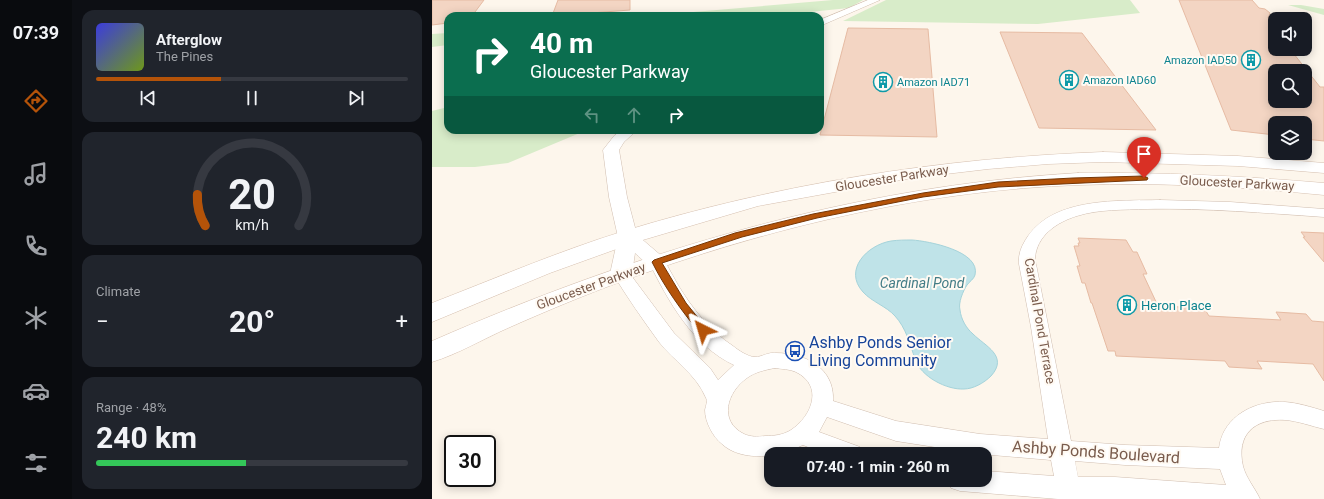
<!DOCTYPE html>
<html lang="en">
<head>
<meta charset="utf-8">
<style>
  body { margin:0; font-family:Roboto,sans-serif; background:#20242c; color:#f1f3f6; height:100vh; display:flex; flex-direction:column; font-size:15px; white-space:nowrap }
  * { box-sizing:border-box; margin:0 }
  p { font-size:13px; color:#9ea1a6 }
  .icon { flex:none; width:22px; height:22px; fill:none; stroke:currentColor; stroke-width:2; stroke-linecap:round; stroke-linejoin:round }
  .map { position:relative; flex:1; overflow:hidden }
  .sheet { display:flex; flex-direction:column; gap:10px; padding:10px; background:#0d0f14; width:360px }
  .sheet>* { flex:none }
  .guide { position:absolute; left:12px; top:12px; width:380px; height:122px; border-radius:12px; box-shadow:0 2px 10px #0003; background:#0b6e4f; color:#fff; overflow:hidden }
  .fabs { position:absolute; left:836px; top:12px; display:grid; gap:8px }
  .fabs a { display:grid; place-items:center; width:44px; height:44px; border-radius:8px; background:#171b24; box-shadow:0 2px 10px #0003; font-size:20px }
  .speed { position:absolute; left:12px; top:435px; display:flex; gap:8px; font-size:20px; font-weight:700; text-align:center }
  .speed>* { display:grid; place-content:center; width:52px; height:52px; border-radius:50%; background:#171b24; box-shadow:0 2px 10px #0003; line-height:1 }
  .speed .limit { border:2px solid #111; border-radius:6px; background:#fff; color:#111 }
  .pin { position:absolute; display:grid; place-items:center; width:34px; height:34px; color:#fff; margin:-41px -17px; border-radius:50% 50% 50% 0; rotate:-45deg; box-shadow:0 0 4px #0007 }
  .pin .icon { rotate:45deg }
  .me { position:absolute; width:44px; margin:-22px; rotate:320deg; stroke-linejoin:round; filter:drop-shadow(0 0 3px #0008) }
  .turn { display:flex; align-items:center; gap:14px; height:84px; padding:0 20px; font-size:18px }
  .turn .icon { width:52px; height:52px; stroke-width:2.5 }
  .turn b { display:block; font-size:28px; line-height:34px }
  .lanes { display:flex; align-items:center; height:38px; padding:0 20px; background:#0003; justify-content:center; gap:20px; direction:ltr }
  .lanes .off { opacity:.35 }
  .big { font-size:30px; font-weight:700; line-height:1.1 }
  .sheet .widget { flex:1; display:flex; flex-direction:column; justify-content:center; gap:6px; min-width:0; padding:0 14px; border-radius:12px; background:#20242c }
  .sheet .dial { align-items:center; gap:0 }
  .dial svg { height:104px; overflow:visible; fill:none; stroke:#363941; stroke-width:7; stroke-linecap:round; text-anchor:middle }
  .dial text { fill:#f1f3f6; stroke:none }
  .song { display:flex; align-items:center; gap:12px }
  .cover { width:48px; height:48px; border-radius:6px; background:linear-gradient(135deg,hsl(240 70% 55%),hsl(80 70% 35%)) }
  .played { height:4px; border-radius:2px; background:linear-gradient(90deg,#b45309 40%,#363941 40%) }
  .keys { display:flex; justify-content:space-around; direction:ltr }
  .heat { display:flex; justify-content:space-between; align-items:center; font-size:22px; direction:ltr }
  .charge { height:6px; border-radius:3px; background:linear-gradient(90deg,#34c759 48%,#363941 0) }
  .trip { position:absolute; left:332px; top:447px; width:228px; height:40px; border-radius:12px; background:#171b24; box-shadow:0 2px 10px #0003; font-weight:700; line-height:40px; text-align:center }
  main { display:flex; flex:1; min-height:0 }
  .dock { display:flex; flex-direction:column; width:72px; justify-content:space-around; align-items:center; background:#090b0e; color:#9ea1a6 }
  .dock .icon { width:28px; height:28px }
  .dock .selected { color:#b45309 }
  .dock b { font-size:18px; color:#f1f3f6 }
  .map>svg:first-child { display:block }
  .green { fill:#d8ecc9 }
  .water { fill:#bfe3e8; stroke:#a5d3da }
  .building { fill:#f3d5c3; stroke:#e6bba3; fill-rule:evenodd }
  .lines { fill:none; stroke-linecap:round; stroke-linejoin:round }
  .minor-casing { stroke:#d1beb0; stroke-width:1 }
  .tertiary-casing { stroke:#d1beb0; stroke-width:1 }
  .secondary-casing { stroke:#d6c0b0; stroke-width:1 }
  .minor { fill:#fff; fill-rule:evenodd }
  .tertiary { fill:#fff; fill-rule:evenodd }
  .secondary { fill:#fff; fill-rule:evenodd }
  .route { fill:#b45309; stroke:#753606 }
  .labels { text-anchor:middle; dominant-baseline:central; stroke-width:4; stroke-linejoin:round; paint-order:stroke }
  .far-culture-label { font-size:11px; fill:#0d838f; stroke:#fffaf3; text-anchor:start }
  .street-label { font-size:13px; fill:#7a5c4d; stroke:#fffaf3 }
  .culture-label { font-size:13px; fill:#0d838f; stroke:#fffaf3; text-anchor:start }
  .water-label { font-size:14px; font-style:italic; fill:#437c86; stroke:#fffaf3 }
  .near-transit-label { font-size:16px; fill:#164399; stroke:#fffaf3; text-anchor:start }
  .near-street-label { font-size:16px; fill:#7a5c4d; stroke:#fffaf3 }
</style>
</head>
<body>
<main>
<nav class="dock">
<b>07:39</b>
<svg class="icon selected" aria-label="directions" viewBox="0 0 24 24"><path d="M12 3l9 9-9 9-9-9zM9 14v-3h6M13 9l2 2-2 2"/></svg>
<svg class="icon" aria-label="music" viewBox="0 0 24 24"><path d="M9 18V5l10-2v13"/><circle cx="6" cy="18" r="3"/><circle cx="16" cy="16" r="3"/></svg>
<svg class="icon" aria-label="phone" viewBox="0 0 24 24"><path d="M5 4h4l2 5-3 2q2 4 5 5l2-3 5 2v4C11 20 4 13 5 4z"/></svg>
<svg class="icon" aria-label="climate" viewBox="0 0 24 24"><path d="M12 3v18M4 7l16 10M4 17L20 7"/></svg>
<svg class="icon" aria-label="car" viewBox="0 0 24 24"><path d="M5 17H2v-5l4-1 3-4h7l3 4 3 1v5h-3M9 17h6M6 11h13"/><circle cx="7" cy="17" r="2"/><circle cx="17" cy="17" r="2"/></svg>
<svg class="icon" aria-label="filters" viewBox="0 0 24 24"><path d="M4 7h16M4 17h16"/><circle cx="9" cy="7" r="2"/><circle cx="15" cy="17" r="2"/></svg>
</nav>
<section class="sheet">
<div class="widget">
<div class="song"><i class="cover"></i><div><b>Afterglow</b><p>The Pines</p></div></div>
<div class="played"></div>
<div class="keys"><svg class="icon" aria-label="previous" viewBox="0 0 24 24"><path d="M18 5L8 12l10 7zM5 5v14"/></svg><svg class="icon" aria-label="pause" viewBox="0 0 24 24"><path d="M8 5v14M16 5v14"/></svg><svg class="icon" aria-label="next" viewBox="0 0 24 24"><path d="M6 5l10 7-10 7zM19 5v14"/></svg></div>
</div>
<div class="widget dial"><svg viewBox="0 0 100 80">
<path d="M14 69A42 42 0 1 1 86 69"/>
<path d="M14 69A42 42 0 0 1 8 45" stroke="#b45309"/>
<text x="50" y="56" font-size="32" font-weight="700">20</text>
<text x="50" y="72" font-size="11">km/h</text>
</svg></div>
<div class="widget"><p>Climate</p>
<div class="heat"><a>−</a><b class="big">20°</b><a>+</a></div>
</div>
<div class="widget"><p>Range · 48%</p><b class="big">240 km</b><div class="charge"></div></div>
</section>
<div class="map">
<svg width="892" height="499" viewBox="0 0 892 499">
  <rect width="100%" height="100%" fill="#fdf6ec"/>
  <!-- green -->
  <g class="green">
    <path d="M401 0H431L417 8 338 16H214Z"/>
    <path d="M454 0H698L708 13 606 24 411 21Z"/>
    <path d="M856 5H869L892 9V15Z"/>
    <path d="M16 33V45L0 47V34Z"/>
    <path d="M16 107V130H155L76 163 43 167H0V111Z"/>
  </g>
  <!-- water -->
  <path class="water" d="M480 240C496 241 549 251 543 275 542 279 537 282 535 285 531 291 526 303 528 310 529 319 534 328 541 334 553 346 577 356 559 376 552 383 541 389 532 389 515 390 489 377 483 359 478 344 474 328 463 316 454 306 440 302 431 292 411 270 435 245 459 241 466 240 473 240 480 240Z"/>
  <!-- building -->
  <g class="building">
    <path d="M0 0H52L40 16H16V23L0 25Z"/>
    <path d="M126 0H198V10L120 16Z"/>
    <path d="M747 0H820L827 8 833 9 838 13 836 18 843 22V49H858L888 87H892V141L873 139V123H843V135L799 130ZM843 71H873V101H843Z"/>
    <path d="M416 28 496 29 505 137 388 135Z"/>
    <path d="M568 32 650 33 724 130 607 128Z"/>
    <path d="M869 232 892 233V262L871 237H873Z"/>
    <path d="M646 238 694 240 701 252H705L715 274H711L726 306 772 308 777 316 849 320 844 312 874 314 880 321 892 322V381L881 364 825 361 830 369 797 367 793 361 684 356 683 351H676L660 303H659L653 283H650L645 266H648L642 246H647L646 243H648Z"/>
  </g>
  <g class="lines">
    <!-- minor casing -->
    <g class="minor-casing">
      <path id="minor" d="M728 200 798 202 892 209V217C833 213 774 208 715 209 692 210 667 209 645 216 625 222 604 236 603 259L639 441 693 445 787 448C791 416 823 400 853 402 866 403 879 407 892 411V429C879 426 866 421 853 420 822 418 804 435 811 466 814 478 823 488 828 499H626L528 491 519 488 516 480H553V471L622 476 619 460 548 454 464 441 395 417 387 432 428 447 432 454H393L371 445 350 454H339V456C322 457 303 456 290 444 281 437 273 422 273 410 274 405 276 401 274 398 264 374 242 361 227 342 211 320 195 297 181 274L183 270 189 269 195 270 242 333 278 368 286 380 302 365C261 346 236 301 217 262L219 258 225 257 231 258C236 267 241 276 246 285 260 308 278 331 301 346 306 350 316 357 323 357 330 357 336 352 344 353 373 353 403 368 401 401L464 421 548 434 616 439 599 327 587 264C586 253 590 245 596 236 623 197 687 201 728 200ZM343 368C349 369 358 369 364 372 392 386 380 416 359 430 351 435 342 436 333 436 325 437 319 437 312 434 286 421 295 392 315 378 323 372 333 370 343 368ZM643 461 693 465 788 469 794 485 683 477H646Z"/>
    </g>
    <!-- tertiary casing -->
    <g class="tertiary-casing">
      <g id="tertiary">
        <path d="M436 0H448L388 26V20Z"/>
        <path d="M189 130H205L192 142 187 150 195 197 205 235 232 258 235 262 232 266C219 270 213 262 203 253L200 274 196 279 189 281 182 279 178 274 186 237 177 197 171 150 182 136Z"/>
      </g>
    </g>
    <!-- secondary casing -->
    <g class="secondary-casing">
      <g id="secondary">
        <path d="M671 152 806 156 892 163V173L806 166 671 162 616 164 556 169 480 178 326 206 204 242 118 273 0 322V303C62 279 125 252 189 232 345 184 508 158 671 152Z"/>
        <path d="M646 173C729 172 810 176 892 183V195C811 187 729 182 647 185 500 190 352 224 213 273 167 289 121 308 76 328 51 339 26 354 0 362V341C206 251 421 186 646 173Z"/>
      </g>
    </g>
    <!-- minor -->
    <use href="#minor" class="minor"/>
    <!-- tertiary -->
    <use href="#tertiary" class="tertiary"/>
    <!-- secondary -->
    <use href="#secondary" class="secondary"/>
  </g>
  <!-- route -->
  <path class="route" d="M712 176 716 178 715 180 566 187 491 197 385 218 310 237 230 263 254 303 276 330 275 332H267C249 310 233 288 220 262L222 260 303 233 381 214 491 193 566 182 641 178Z"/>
  <!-- icons -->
  <defs>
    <g id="building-ring" transform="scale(1)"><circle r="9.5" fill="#fffaf3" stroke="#0f9aa8" stroke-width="1.5"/><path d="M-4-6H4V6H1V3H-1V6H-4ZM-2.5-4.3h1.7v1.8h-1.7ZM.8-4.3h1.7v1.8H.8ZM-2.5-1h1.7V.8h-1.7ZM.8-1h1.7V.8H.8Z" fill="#0f9aa8"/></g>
    <g id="bus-ring" transform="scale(1)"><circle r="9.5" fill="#fffaf3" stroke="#1a4fb4" stroke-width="1.5"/><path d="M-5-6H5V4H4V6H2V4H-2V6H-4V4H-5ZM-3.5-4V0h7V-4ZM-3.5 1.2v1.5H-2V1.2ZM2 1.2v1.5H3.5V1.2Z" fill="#1a4fb4"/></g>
  </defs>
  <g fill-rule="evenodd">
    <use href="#building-ring" x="819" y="60"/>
    <use href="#building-ring" x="637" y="80"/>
    <use href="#building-ring" x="451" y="82"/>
    <use href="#building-ring" x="695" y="305"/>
    <use href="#bus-ring" x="363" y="351"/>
  </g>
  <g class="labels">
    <!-- far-culture labels -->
    <g class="far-culture-label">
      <text x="805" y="60" text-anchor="end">Amazon IAD50</text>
      <text x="651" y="80">Amazon IAD60</text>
      <text x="465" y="82">Amazon IAD71</text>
    </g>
    <!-- street labels -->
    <g class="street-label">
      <text transform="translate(460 178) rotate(-9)">Gloucester Parkway</text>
      <text transform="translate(805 183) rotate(3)">Gloucester Parkway</text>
      <text transform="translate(159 286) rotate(-20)">Gloucester Parkway</text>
      <text transform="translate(608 321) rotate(80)">Cardinal Pond Terrace</text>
    </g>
    <!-- culture labels -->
    <g class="culture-label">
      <text x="709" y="305">Heron Place</text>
    </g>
    <!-- water labels -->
    <g class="water-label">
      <text x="490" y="283">Cardinal Pond</text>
    </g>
    <!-- near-transit labels -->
    <g class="near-transit-label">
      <text x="377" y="342">Ashby Ponds Senior<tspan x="377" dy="18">Living Community</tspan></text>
    </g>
    <!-- near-street labels -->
    <g class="near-street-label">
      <text transform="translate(664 452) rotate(4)">Ashby Ponds Boulevard</text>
    </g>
  </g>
</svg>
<div class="fabs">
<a><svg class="icon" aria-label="sound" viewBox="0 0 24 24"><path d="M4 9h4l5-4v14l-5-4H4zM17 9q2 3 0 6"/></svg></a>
<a><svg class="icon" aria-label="search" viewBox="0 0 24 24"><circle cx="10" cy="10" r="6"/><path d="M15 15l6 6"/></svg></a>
<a><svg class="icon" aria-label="layers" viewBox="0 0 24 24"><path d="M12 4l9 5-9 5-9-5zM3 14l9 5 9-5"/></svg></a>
</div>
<div class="speed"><div class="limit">30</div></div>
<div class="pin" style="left:712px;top:178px;background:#d93025"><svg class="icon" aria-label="arrive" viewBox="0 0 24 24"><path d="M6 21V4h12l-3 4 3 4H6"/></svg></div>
<svg class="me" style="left:271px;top:330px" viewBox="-20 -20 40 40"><path d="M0-17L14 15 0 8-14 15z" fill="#b45309" stroke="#fff" stroke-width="4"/></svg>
<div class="trip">07:40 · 1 min · 260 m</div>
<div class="guide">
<div class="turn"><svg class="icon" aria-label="right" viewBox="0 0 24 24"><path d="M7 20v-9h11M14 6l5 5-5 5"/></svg><div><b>40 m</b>Gloucester Parkway</div></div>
<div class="lanes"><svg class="icon off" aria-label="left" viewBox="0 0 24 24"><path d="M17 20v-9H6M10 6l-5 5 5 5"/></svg><svg class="icon off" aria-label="ahead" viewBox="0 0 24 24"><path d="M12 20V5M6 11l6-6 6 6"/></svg><svg class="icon" aria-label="right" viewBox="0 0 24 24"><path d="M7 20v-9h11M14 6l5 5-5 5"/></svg></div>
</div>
</div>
</main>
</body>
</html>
